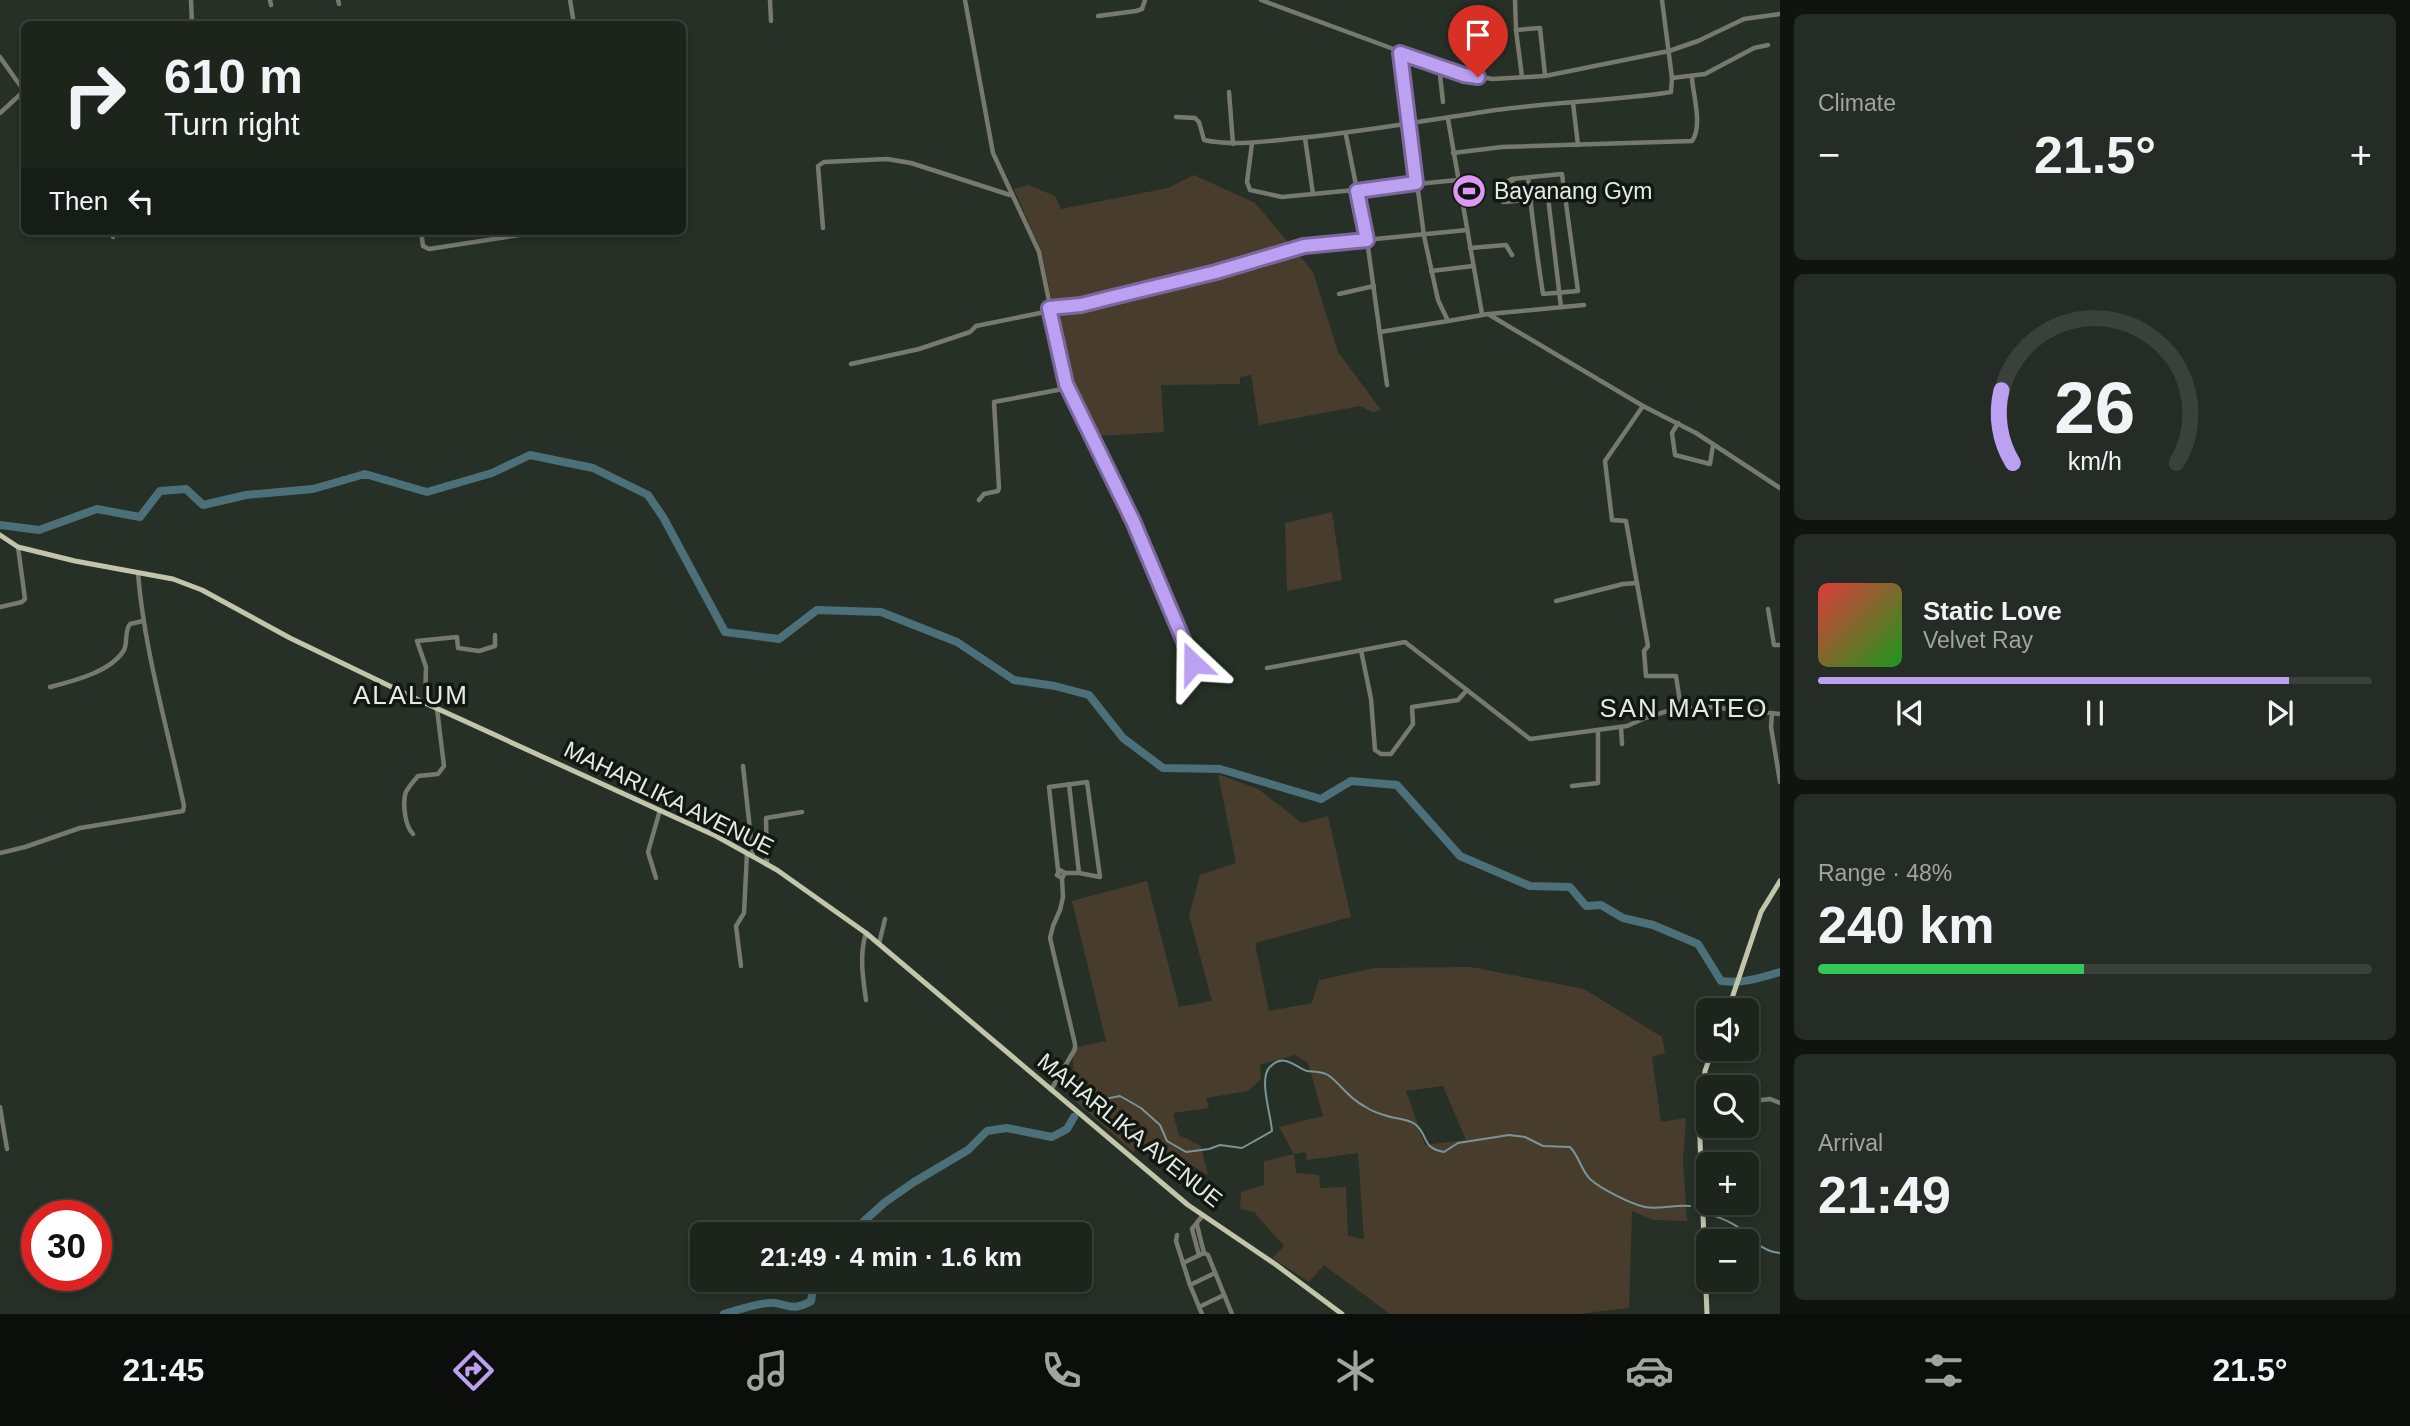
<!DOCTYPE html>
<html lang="en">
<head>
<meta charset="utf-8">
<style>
  body { margin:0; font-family:Helvetica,sans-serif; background:#252c25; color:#f1f3f6; height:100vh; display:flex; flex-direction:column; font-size:26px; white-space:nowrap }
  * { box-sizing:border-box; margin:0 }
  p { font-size:23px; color:#a0a4a3 }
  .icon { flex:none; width:38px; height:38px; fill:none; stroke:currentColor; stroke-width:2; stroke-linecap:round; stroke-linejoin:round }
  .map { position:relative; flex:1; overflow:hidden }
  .sheet { display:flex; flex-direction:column; gap:14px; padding:14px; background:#0f140f; width:630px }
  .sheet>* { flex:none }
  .guide { position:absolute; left:21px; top:21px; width:665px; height:214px; border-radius:10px; box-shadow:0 4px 10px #0003,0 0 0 2px #3a413b; background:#1c241c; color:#f1f3f6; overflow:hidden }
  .controls { position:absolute; left:1696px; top:998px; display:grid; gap:14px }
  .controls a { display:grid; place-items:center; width:63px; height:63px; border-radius:10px; background:#1c241c; box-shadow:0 4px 10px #0003,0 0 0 2px #3a413b; font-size:35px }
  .speed { position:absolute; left:21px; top:1200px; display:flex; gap:14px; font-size:35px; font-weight:700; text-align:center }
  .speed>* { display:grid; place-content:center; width:91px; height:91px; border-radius:50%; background:#1c241c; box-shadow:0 4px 10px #0003,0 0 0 2px #3a413b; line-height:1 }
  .speed .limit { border:10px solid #d22; background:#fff; color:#111 }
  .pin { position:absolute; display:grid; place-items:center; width:60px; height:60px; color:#fff; margin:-72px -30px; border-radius:50% 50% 50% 0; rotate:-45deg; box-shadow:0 0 7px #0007 }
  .pin .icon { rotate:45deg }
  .me { position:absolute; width:77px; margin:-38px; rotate:337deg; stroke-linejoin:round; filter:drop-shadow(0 0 5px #0008) }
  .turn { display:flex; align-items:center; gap:24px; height:147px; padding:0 28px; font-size:32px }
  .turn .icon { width:91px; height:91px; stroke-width:2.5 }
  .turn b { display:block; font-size:49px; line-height:60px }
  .then { display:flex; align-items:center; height:66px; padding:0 28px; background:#0003; gap:14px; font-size:26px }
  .big { font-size:52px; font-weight:700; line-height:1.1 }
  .sheet .card { flex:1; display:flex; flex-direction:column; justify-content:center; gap:10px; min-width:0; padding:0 24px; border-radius:10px; background:#252c25 }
  .sheet .dial { align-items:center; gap:0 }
  .dial svg { height:182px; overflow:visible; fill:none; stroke:#3a413b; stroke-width:7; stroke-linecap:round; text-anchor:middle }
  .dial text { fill:#f1f3f6; stroke:none }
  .song { display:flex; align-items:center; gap:21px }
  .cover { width:84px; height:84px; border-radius:10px; background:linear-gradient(135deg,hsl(0 70% 55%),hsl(120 70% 35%)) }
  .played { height:7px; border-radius:4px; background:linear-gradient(90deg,#bca0f2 85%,#3a413b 85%) }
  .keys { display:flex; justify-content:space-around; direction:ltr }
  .heat { display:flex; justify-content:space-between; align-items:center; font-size:38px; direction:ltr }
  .charge { height:10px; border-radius:5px; background:linear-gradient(90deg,#34c759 48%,#3a413b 0) }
  .trip { position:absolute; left:690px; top:1222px; width:402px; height:70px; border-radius:10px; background:#1c241c; box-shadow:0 4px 10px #0003,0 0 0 2px #3a413b; font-weight:700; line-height:70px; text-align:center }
  .tab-bar { display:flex; height:112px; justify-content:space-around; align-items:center; background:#0b0e0b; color:#a0a4a3 }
  .tab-bar .icon { width:49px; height:49px }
  .tab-bar .on { color:#bca0f2 }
  .tab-bar b { font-size:32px; color:#f1f3f6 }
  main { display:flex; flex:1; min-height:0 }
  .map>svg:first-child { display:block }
  .green { fill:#483d2c; fill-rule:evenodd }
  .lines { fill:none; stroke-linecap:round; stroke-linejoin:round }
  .stream { stroke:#799599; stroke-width:2 }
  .river { stroke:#4b7079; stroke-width:8 }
  .minor { stroke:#77796c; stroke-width:4.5 }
  .major { stroke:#c2c5aa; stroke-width:5 }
  .route-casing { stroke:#7a689d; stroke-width:18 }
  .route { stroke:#bca0f2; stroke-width:12 }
  .labels { text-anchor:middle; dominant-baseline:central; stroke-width:7; stroke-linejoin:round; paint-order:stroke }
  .poi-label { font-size:23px; fill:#e4ebe5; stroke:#121712; text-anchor:start }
  .street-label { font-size:23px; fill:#e4ebe5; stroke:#121712 }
  .quarter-label { font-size:26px; letter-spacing:2px; fill:#e4ebe5; stroke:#121712 }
</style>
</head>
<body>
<main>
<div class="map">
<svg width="1780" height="1314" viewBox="0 0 1780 1314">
  <rect width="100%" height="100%" fill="#263026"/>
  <!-- green -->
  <g class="green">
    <path d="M1194 175 1255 203 1313 272 1338 352 1381 410 1373 412 1360 406 1259 425 1251 375 1240 377V384L1161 385 1164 432 1099 436 1069 385 1042 253 1014 189 1028 185 1055 196 1061 209 1168 188Z"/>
    <path d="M1332 512 1342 580 1287 591 1285 523Z"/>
    <path d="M1218 774 1258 789 1302 823 1328 816 1351 917 1255 943 1269 1011 1312 1003 1319 980 1375 968 1471 967 1584 989 1662 1037 1665 1053 1652 1057 1661 1122 1686 1118 1683 1161 1687 1221 1654 1220 1632 1211 1629 1308 1577 1314H1390L1324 1265 1309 1282 1272 1258 1284 1246 1254 1212 1240 1209 1241 1192 1264 1185V1161L1294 1154 1279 1127 1323 1116 1308 1063 1295 1055 1260 1065 1261 1079 1248 1091 1206 1098 1209 1108 1173 1113 1179 1135 1201 1146 1208 1175 1186 1162 1172 1167 1157 1138 1133 1152 1075 1101 1072 1048 1106 1041 1072 901 1147 881 1179 1007 1212 1001 1189 915 1200 875 1236 863ZM1443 1086 1466 1140 1425 1145 1406 1091ZM1306 1152 1307 1160 1358 1153 1364 1239 1348 1236 1346 1187 1320 1188 1319 1175 1296 1173 1294 1154Z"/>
  </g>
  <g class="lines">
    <!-- stream -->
    <g class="stream">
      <path d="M1085 1103 1120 1096 1141 1108 1160 1125 1167 1141 1186 1152 1209 1149 1220 1145 1242 1148 1272 1131C1271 1115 1259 1080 1269 1068 1284 1051 1296 1068 1307 1071 1314 1072 1321 1071 1328 1075 1341 1084 1348 1098 1364 1106 1370 1110 1377 1113 1384 1115 1394 1119 1406 1118 1415 1124 1429 1135 1421 1148 1444 1152L1458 1143 1509 1135 1525 1137 1543 1146 1570 1147C1579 1156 1581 1170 1590 1179 1601 1189 1631 1204 1645 1207 1660 1210 1675 1204 1690 1206"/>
      <path d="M1713 1215C1722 1219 1733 1222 1740 1229 1753 1240 1762 1251 1780 1253"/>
    </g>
    <!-- river -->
    <g class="river">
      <path d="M0 525 39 530 97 509 140 517 160 491 186 489 203 505 246 495 313 489 365 474 427 492 492 473 530 455 593 468 648 495 663 517 725 632 779 639 817 610 881 612 957 642 1014 680 1055 686 1089 695 1123 738 1163 768 1220 769 1321 799 1351 781 1397 785 1460 856 1530 886 1570 887 1586 906 1601 905 1623 918 1653 925 1698 944 1721 981C1742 984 1760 978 1780 972"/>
      <path d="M859 1234 862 1223 884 1203 914 1182 968 1150 987 1131 1007 1128 1052 1137 1067 1129 1074 1117"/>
      <path d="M724 1314C738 1310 754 1304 768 1303 786 1301 789 1314 811 1301L815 1279"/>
    </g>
    <!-- minor -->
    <g class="minor">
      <path d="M191 0 192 24"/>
      <path d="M270 0 271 5"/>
      <path d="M338 0 339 4"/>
      <path d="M570 0 574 24"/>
      <path d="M770 0 771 21"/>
      <path d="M965 0 993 153 1039 252 1066 384 1133 521 1193 663"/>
      <path d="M1261 0 1464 75 1493 79 1545 76 1669 51 1698 41 1744 19 1780 14"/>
      <path d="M1515 0 1516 30 1522 77"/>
      <path d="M1662 0 1672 78"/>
      <path d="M1098 16 1136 11 1142 9 1145 0"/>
      <path d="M1516 30 1540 28 1545 75"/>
      <path d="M1400 53 1424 236 1438 300 1448 321 1488 314 1643 406 1696 433 1780 488"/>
      <path d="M0 57 24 91"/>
      <path d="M1439 66 1443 102"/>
      <path d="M1229 92 1233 144"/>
      <path d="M1573 103 1578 145"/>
      <path d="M0 113 24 91"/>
      <path d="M1176 117 1195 118 1199 122 1204 140C1232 146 1260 142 1289 139 1358 133 1427 120 1496 110 1554 102 1613 101 1671 92L1672 78 1705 74 1754 48 1768 45"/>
      <path d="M1448 119 1482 314"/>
      <path d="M1346 135 1367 240 1387 385"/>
      <path d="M1305 138 1313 194"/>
      <path d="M1252 143 1247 182 1250 190 1282 197 1458 180"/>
      <path d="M1453 153 1502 147 1692 141C1703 126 1693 95 1692 78"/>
      <path d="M1528 178C1532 217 1537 255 1543 294L1578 291 1562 174 1512 179 1497 187 1503 202C1523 201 1544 197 1564 195"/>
      <path d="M1512 179 1515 201"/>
      <path d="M1548 197 1561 307"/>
      <path d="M823 228 818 166 824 162 887 159 911 163 1010 195"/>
      <path d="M112 231 113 237"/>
      <path d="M421 231 423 246 429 249 545 231"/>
      <path d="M1470 248 1506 245 1512 255"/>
      <path d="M1431 271 1473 266"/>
      <path d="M1339 294 1374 286"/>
      <path d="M1049 308 1081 305 1117 296 1216 272 1304 246 1467 230"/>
      <path d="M1489 314 1584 305"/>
      <path d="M1380 332 1448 321"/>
      <path d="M851 364 919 349 970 332 976 326 1050 311"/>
      <path d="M1643 406 1605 461 1612 520 1626 521 1648 646 1644 651 1646 676H1676L1681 709"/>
      <path d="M1678 423 1672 433 1675 455 1710 464 1713 445"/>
      <path d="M979 500 984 494 998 491 999 488 994 402 1068 388"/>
      <path d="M1556 601 1623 584 1637 583"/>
      <path d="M0 607 22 602 25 599 18 547"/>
      <path d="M1768 609 1774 645H1780"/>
      <path d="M1361 650 1371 699 1375 750 1381 754H1391L1413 724 1412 707 1458 700 1467 690"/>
      <path d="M1267 668 1405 642 1530 739 1627 726 1645 718 1671 710 1708 707 1780 714"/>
      <path d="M50 687C73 681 111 672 124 650 128 642 124 632 130 624L143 621"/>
      <path d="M425 703 426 667 417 641 457 637 458 648 479 651 495 646V635"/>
      <path d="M1772 713 1771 727 1780 782"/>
      <path d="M1621 727 1622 744"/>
      <path d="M743 766 753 857"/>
      <path d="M1069 784 1079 873"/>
      <path d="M1572 786 1598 783V730"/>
      <path d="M413 834C405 826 403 806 405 795 406 789 414 781 418 776L438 774 444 766 437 709"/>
      <path d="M0 853 25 847 80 828 183 811 184 806C168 730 144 650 138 573"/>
      <path d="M767 865 766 818 802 812"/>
      <path d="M1058 870 1049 787 1087 782 1100 877 1079 873H1065"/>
      <path d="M656 878 648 852 660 810"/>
      <path d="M866 933C859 955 863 978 866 1000"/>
      <path d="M879 944 885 919"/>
      <path d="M741 966 736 926 744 913 747 853"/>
      <path d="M1051 1090 1075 1049V1044L1050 938 1053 926 1060 910 1063 897 1062 878 1065 873 1060 870 1057 875 1062 878"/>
      <path d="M1746 1102 1770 1099 1780 1103"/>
      <path d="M0 1107 7 1149"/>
      <path d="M1197 1225 1204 1253"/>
      <path d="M1177 1235 1176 1241 1190 1285 1202 1314"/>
      <path d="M1199 1255 1192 1229 1203 1215"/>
      <path d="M1183 1263 1204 1253 1208 1255 1232 1314"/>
      <path d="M1190 1285 1215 1273"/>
      <path d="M1199 1307 1224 1295"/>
    </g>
    <!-- major -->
    <g class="major">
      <path d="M0 535 18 547 75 561 173 579 202 590 290 638 425 703 716 836 777 870 866 933 1188 1205 1275 1264 1342 1314"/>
      <path d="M1728 1010 1761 912 1780 881"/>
      <path d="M1707 1314 1699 1116 1705 1071 1713 1048"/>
    </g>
  </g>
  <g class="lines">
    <!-- route casing -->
    <g class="route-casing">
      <path id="route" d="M1193 663 1133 521 1066 384 1049 308 1081 305 1117 296 1216 272 1304 246 1367 240 1357 191 1416 183 1400 53 1464 75 1478 77"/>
    </g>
    <!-- route -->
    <use href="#route" class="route"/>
  </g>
  <!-- icons -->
  <defs>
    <g id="stadium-disc" transform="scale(1.75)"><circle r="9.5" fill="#db99f5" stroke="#121712"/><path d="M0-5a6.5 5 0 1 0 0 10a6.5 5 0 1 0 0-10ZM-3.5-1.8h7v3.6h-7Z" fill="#111"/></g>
  </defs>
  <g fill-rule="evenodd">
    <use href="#stadium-disc" x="1469" y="191"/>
  </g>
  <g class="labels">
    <!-- poi labels -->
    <g class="poi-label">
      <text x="1494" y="191">Bayanang Gym</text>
    </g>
    <!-- street labels -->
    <g class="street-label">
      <text transform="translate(669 798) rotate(26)">MAHARLIKA AVENUE</text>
      <text transform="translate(1130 1130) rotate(39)">MAHARLIKA AVENUE</text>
    </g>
    <!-- quarter labels -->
    <g class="quarter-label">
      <text x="411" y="695">ALALUM</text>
      <text x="1684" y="708">SAN MATEO</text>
    </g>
  </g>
</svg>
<div class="controls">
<a><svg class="icon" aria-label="sound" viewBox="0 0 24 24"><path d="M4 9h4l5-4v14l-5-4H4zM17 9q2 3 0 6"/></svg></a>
<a><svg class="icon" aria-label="search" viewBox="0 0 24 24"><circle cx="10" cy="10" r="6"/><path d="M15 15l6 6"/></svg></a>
<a>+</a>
<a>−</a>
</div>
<div class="speed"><div class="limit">30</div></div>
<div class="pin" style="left:1478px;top:77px;background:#d93025"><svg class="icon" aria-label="arrive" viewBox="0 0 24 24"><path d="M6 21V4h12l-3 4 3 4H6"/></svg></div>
<svg class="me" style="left:1193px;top:663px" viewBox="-20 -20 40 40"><path d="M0-17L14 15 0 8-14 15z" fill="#bca0f2" stroke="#fff" stroke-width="4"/></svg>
<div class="trip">21:49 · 4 min · 1.6 km</div>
<div class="guide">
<div class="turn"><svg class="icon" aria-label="right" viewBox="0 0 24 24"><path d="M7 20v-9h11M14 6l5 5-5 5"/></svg><div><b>610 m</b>Turn right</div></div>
<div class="then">Then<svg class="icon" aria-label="left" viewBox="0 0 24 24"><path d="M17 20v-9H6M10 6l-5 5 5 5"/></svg></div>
</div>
</div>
<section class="sheet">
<div class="card"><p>Climate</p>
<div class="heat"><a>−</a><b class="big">21.5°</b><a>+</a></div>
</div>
<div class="card dial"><svg viewBox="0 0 100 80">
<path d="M14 69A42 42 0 1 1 86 69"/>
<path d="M14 69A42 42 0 0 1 9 37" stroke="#bca0f2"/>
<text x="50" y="56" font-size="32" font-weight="700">26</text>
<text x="50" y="72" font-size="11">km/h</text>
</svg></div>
<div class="card">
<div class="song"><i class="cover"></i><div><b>Static Love</b><p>Velvet Ray</p></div></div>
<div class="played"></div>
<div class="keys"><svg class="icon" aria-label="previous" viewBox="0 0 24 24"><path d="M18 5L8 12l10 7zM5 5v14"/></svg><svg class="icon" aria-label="pause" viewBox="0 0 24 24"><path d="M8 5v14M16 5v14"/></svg><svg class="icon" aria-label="next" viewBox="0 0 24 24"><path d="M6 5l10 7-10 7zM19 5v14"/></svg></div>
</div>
<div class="card"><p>Range · 48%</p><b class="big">240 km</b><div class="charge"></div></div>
<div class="card"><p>Arrival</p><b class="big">21:49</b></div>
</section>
</main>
<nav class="tab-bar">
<b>21:45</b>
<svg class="icon on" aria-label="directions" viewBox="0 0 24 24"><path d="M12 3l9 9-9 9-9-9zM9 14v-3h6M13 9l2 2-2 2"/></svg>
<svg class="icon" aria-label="music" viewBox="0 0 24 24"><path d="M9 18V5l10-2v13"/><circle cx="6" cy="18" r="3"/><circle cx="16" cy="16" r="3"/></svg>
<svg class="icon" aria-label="phone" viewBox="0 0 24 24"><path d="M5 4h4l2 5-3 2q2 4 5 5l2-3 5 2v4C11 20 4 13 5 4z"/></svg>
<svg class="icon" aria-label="climate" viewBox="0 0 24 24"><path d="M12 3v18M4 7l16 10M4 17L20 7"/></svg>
<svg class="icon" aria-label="car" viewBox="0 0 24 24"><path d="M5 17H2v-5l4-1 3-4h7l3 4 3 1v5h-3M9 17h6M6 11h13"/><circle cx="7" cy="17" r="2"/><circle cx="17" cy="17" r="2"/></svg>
<svg class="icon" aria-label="filters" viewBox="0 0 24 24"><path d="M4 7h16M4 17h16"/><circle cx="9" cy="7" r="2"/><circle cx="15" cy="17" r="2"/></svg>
<b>21.5°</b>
</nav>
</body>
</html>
